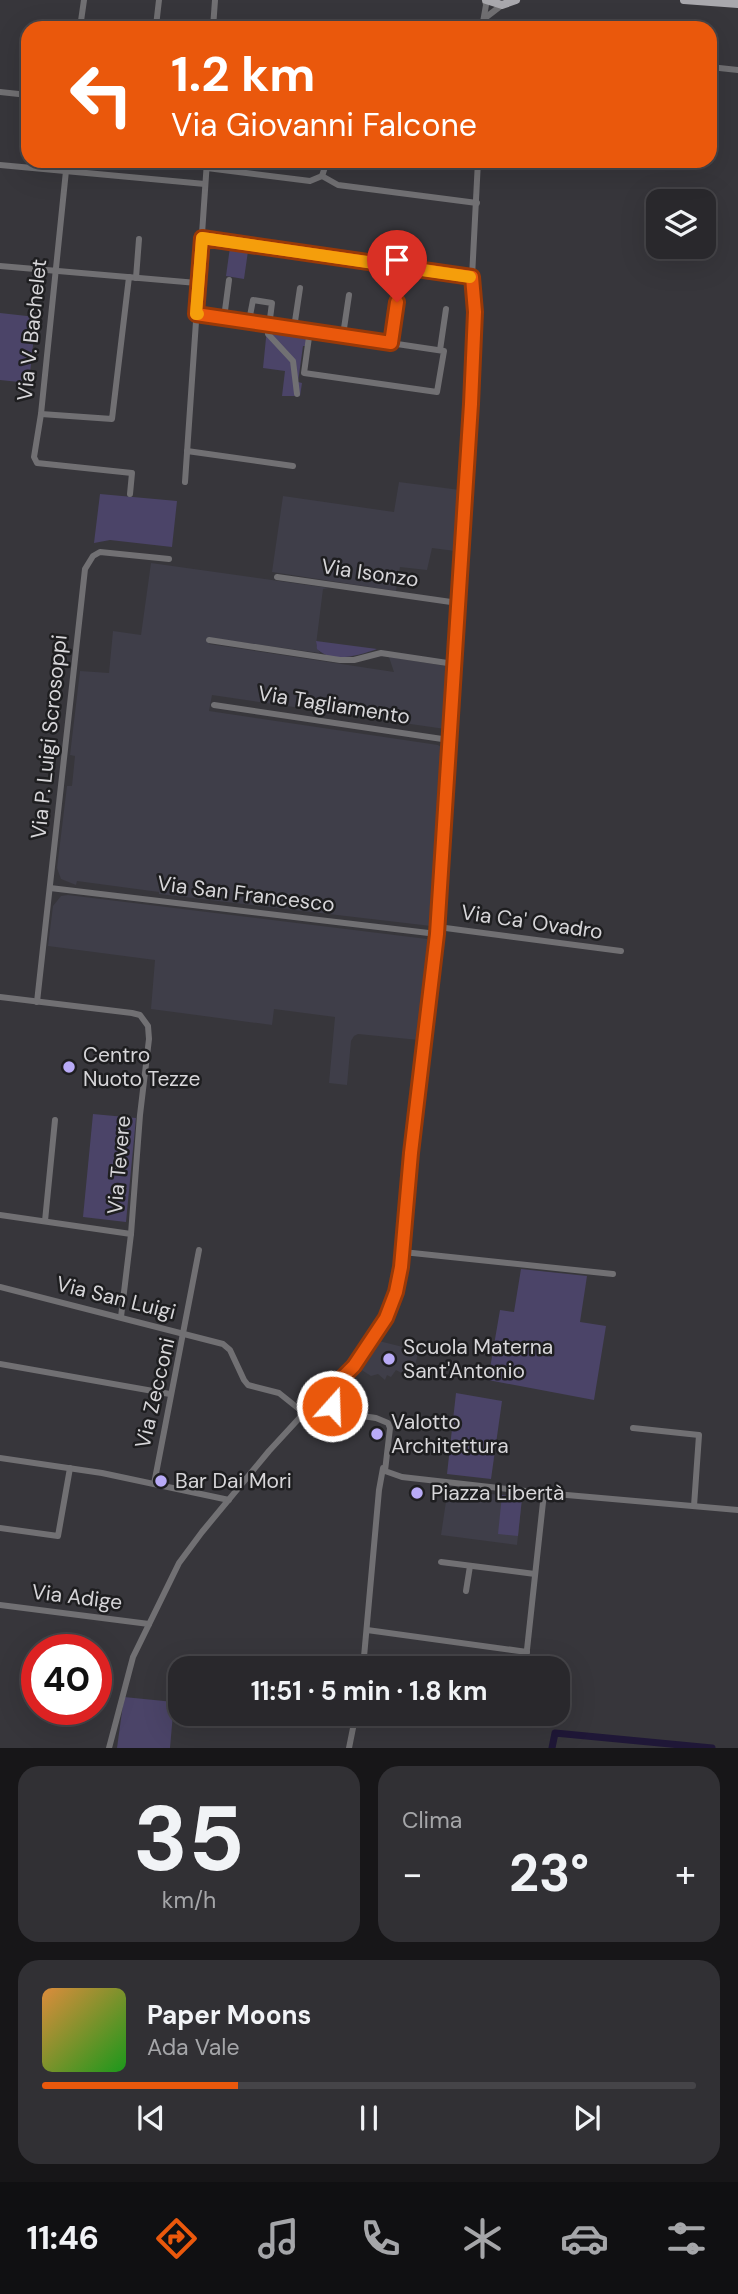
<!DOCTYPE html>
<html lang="it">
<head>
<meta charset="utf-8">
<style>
  body { margin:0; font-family:"DM Sans",sans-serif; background:#313034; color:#f1f3f6; height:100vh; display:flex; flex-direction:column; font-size:26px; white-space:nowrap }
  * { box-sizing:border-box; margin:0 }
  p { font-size:23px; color:#a5a6a9 }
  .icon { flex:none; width:38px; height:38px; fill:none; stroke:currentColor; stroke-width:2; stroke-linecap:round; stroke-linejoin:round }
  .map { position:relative; height:1748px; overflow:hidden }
  .side { display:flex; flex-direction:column; gap:18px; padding:18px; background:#171618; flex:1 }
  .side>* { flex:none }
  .guide { position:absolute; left:21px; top:21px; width:696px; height:147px; border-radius:21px; box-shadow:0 7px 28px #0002,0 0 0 2px #454448; background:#ea580c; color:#fff; overflow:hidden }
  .buttons { position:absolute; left:646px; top:189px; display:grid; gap:14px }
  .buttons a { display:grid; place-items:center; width:70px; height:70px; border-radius:14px; background:#29282c; box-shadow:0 7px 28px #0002,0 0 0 2px #454448; font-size:35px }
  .speed { position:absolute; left:21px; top:1634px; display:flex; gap:14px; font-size:35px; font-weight:700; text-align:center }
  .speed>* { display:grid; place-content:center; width:91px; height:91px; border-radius:50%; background:#29282c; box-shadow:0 7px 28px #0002,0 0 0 2px #454448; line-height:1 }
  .speed .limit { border:10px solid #d22; background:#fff; color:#111 }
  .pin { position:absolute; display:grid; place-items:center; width:60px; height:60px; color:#fff; margin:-72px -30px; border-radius:50% 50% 50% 0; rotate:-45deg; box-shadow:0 0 7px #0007 }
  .pin .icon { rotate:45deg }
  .me { position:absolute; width:77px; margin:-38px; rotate:20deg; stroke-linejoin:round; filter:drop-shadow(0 0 5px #0008) }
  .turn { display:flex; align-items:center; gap:24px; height:147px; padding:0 35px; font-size:32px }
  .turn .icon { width:91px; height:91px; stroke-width:2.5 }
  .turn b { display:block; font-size:49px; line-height:60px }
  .big { font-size:52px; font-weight:700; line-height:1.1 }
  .side .tile { flex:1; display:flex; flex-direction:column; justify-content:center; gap:10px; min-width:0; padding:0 24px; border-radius:21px; background:#313034 }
  .side .dial { align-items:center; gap:0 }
  .dial b { font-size:91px; line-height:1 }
  .song { display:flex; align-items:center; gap:21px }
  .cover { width:84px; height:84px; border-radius:10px; background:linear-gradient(135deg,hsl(30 70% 55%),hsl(120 70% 35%)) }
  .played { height:7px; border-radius:4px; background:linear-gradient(90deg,#ea580c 30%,#454448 30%) }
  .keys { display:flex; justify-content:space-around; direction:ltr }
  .heat { display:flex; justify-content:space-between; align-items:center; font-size:38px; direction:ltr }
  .side .tiles { flex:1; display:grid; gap:18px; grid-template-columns:1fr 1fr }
  .tile:last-child { grid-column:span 2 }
  .trip { position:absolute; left:168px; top:1656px; width:402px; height:70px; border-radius:21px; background:#29282c; box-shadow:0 7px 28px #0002,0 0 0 2px #454448; font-weight:700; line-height:70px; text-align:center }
  .tab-bar { display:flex; height:112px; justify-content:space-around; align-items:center; background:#101012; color:#a5a6a9 }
  .tab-bar .icon { width:49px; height:49px }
  .tab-bar .on { color:#ea580c }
  .tab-bar b { font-size:32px; color:#f1f3f6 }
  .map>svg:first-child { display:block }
  .built { fill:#3f3e49 }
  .green { fill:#4b4468 }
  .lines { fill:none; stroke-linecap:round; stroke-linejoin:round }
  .canal { stroke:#1f1737; stroke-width:7 }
  .minor { stroke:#717073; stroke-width:6 }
  .major { stroke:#a9a8ad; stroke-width:8 }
  .route-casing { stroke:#983908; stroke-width:18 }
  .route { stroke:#ea580c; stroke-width:12 }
  .slow { stroke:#f59e0b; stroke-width:12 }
  .poi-dot { fill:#b9abf7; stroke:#1e1e20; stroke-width:2.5 }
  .labels { text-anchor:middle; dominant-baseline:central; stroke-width:5; stroke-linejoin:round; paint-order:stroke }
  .street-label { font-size:21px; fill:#d7d6d9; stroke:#1e1e20 }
  .poi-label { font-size:21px; fill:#d7d6d9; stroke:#1e1e20; text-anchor:start }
</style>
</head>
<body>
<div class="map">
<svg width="738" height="1748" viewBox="0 0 738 1748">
  <rect width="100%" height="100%" fill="#37363b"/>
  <!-- built -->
  <g class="built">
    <path d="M399 482 460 490 455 551 432 548 427 570 400 567 396 591 272 572 283 496 394 512Z"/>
    <path d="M151 563 329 588 323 589 316 645 320 653 210 638 209 644 394 672 389 657 446 666 450 668 445 729 212 695 209 711 438 745 442 748 431 926 159 894V892L77 881 76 885 61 879 57 868 67 786H72L75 756 70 755 80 671 109 673 113 631 141 635Z"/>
    <path d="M68 895 427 939 431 944 419 1040 358 1034 354 1036 351 1041 347 1085 329 1083 335 1017 274 1009 272 1025 151 1009 155 960 48 946 53 906 61 896Z"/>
    <path d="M375 1340 419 1351 411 1378 396 1370 391 1377 387 1375 385 1380 378 1374 371 1376 357 1367Z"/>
    <path d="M448 1488 522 1498 517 1545 441 1535Z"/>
  </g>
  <!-- green -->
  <g class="green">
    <path d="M230 247 248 251 244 279 226 276Z"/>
    <path d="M0 313 36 317 29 383 0 380Z"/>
    <path d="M267 328 309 334 307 346H303L298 382 302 383 300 396H282L285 371 263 368Z"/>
    <path d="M100 494 177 501 172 547 110 540 94 543Z"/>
    <path d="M316 641 377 649C360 655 332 664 317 649Z"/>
    <path d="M93 1114 136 1118 126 1222 83 1217Z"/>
    <path d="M521 1269 587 1276 580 1322 606 1326 594 1400 488 1380 500 1310 514 1312Z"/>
    <path d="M456 1393 502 1401 491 1479 447 1474Z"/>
    <path d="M502 1495 522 1498 518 1536 498 1534Z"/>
    <path d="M124 1697 174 1702 170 1748H117Z"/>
  </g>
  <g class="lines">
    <!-- canal -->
    <path class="canal" d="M552 1748 555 1733 712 1748"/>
    <!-- minor -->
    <g class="minor">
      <path d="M159 0 156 26 212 28"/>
      <path d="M485 18 502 5"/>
      <path d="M80 28 84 0"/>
      <path d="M213 28 215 0"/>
      <path d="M482 28 486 5 485 0"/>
      <path d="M710 67 738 70"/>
      <path d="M0 92 28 95"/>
      <path d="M67 161 41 414 112 419 129 277"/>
      <path d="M0 165 205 184"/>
      <path d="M207 168 310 181 322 176"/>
      <path d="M322 176 338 185 477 203"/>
      <path d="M322 176 327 161"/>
      <path d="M202 238 472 277"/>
      <path d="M0 266 197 283"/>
      <path d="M136 278 139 239"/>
      <path d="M196 314 444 351 437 392 304 373 310 330"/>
      <path d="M224 318 229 280"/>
      <path d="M249 321 253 300 272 303 268 334 293 361 297 394"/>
      <path d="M294 328 300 288"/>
      <path d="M343 335 349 295"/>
      <path d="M391 343 397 302"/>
      <path d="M440 350 446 309"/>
      <path d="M41 414 34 457 37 463 132 473 130 494"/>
      <path d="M187 451 293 466"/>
      <path d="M185 482 207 161"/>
      <path d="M277 577 458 603"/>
      <path d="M209 640 340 660H354L381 653 454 664"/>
      <path d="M214 705 449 740"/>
      <path d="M50 888 437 934"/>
      <path d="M438 927 621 951"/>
      <path d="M0 997 132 1013 140 1015 148 1026 149 1039 140 1115 131 1234 121 1317"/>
      <path d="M37 1002 85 569 93 556 100 552 169 559"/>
      <path d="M0 1215 131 1234"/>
      <path d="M45 1221 55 1120"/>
      <path d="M403 1252 613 1274"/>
      <path d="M0 1287 223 1344 230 1350 244 1380 248 1385 279 1393 304 1413"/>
      <path d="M0 1364 170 1394"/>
      <path d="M329 1391 332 1406 338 1414"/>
      <path d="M310 1409 325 1412 331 1409"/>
      <path d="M328 1411 376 1418 388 1423 390 1428 385 1471 402 1477 544 1493 738 1510"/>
      <path d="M633 1428 699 1435 694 1506"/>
      <path d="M0 1458 102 1473 229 1500"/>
      <path d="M154 1484 199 1250"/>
      <path d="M0 1528 58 1536 70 1468"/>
      <path d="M441 1562 535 1574"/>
      <path d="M466 1591 470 1566"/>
      <path d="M0 1605 149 1624"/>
      <path d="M367 1630 527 1652"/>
      <path d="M363 1668 379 1490 383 1468"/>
      <path d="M525 1668 544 1493"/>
      <path d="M109 1748 133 1657 179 1563 202 1532 269 1451 304 1413 354 1366 386 1318 396 1292 403 1252 411 1153 437 934 470 427 475 312 472 277 478 161"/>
      <path d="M349 1748 356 1713"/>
    </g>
    <!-- major -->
    <g class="major">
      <path d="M486 0 502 5 516 0"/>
      <path d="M684 0 738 4"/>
    </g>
  </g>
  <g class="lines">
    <!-- route casing -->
    <g class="route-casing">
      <path id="route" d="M332 1406 330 1390 354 1366 386 1318 396 1292 401 1267 411 1153 437 934 471 404 475 312 472 277 202 238 196 314 391 343 397 302"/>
    </g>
    <!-- route -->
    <use href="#route" class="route"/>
    <!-- slow -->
    <path class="slow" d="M198 314H196L202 238 470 277"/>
  </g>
  <!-- markers -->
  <g class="poi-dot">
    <circle cx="69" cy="1067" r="7"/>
    <circle cx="389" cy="1359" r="7"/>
    <circle cx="377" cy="1434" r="7"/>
    <circle cx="161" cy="1481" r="7"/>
    <circle cx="417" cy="1493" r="7"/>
  </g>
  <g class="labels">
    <!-- street labels -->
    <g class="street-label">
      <text transform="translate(32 330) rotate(-84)">Via V. Bachelet</text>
      <text transform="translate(370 573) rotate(8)">Via Isonzo</text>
      <text transform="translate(334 705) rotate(9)">Via Tagliamento</text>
      <text transform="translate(49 737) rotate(-84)">Via P. Luigi Scrosoppi</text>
      <text transform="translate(246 894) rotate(7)">Via San Francesco</text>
      <text transform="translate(532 922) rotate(8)">Via Ca' Ovadro</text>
      <text transform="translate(119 1165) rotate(-85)">Via Tevere</text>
      <text transform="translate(116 1298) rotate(14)">Via San Luigi</text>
      <text transform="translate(155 1393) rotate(-77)">Via Zecconi</text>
      <text transform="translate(77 1597) rotate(7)">Via Adige</text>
    </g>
    <!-- poi labels -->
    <g class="poi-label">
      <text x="83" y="1055">Centro<tspan x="83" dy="24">Nuoto Tezze</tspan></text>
      <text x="403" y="1347">Scuola Materna<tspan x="403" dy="24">Sant'Antonio</tspan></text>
      <text x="391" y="1422">Valotto<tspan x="391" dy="24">Architettura</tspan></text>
      <text x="175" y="1481">Bar Dai Mori</text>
      <text x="431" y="1493">Piazza Libertà</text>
    </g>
  </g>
</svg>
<div class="buttons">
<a><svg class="icon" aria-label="layers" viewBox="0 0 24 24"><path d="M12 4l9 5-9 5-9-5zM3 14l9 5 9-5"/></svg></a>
</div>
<div class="speed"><div class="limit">40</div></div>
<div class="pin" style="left:397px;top:302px;background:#d93025"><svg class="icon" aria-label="arrive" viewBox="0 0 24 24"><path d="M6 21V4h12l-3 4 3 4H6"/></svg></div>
<svg class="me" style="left:332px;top:1406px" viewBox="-20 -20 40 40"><circle r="17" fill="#ea580c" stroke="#fff" stroke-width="3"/><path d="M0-11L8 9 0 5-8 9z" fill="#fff"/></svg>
<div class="trip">11:51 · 5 min · 1.8 km</div>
<div class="guide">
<div class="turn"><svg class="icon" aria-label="left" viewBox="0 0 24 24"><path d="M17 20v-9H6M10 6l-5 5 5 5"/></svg><div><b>1.2 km</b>Via Giovanni Falcone</div></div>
</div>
</div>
<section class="side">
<div class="tiles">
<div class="tile dial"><b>35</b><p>km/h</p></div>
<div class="tile"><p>Clima</p>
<div class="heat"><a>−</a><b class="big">23°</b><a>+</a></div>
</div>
<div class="tile">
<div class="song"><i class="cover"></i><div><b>Paper Moons</b><p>Ada Vale</p></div></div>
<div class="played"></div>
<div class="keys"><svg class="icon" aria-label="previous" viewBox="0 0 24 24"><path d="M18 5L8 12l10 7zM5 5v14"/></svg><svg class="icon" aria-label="pause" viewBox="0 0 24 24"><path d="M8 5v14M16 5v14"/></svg><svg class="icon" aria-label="next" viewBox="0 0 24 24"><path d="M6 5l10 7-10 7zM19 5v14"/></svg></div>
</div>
</div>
</section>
<nav class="tab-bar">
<b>11:46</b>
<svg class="icon on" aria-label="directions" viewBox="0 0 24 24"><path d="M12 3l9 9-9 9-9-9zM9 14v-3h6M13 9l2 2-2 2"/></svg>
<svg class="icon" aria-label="music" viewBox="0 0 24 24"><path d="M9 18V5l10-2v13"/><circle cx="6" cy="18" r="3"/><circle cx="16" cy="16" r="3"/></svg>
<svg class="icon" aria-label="phone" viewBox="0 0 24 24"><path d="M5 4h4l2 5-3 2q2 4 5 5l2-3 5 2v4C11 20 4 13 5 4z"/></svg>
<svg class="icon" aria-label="climate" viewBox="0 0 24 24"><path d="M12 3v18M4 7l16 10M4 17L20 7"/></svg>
<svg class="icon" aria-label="car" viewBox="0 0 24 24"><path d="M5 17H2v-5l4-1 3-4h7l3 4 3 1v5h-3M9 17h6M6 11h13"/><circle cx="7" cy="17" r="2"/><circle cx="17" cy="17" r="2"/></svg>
<svg class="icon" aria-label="filters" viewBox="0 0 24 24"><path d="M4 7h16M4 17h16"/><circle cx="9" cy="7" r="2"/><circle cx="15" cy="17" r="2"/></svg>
</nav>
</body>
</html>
